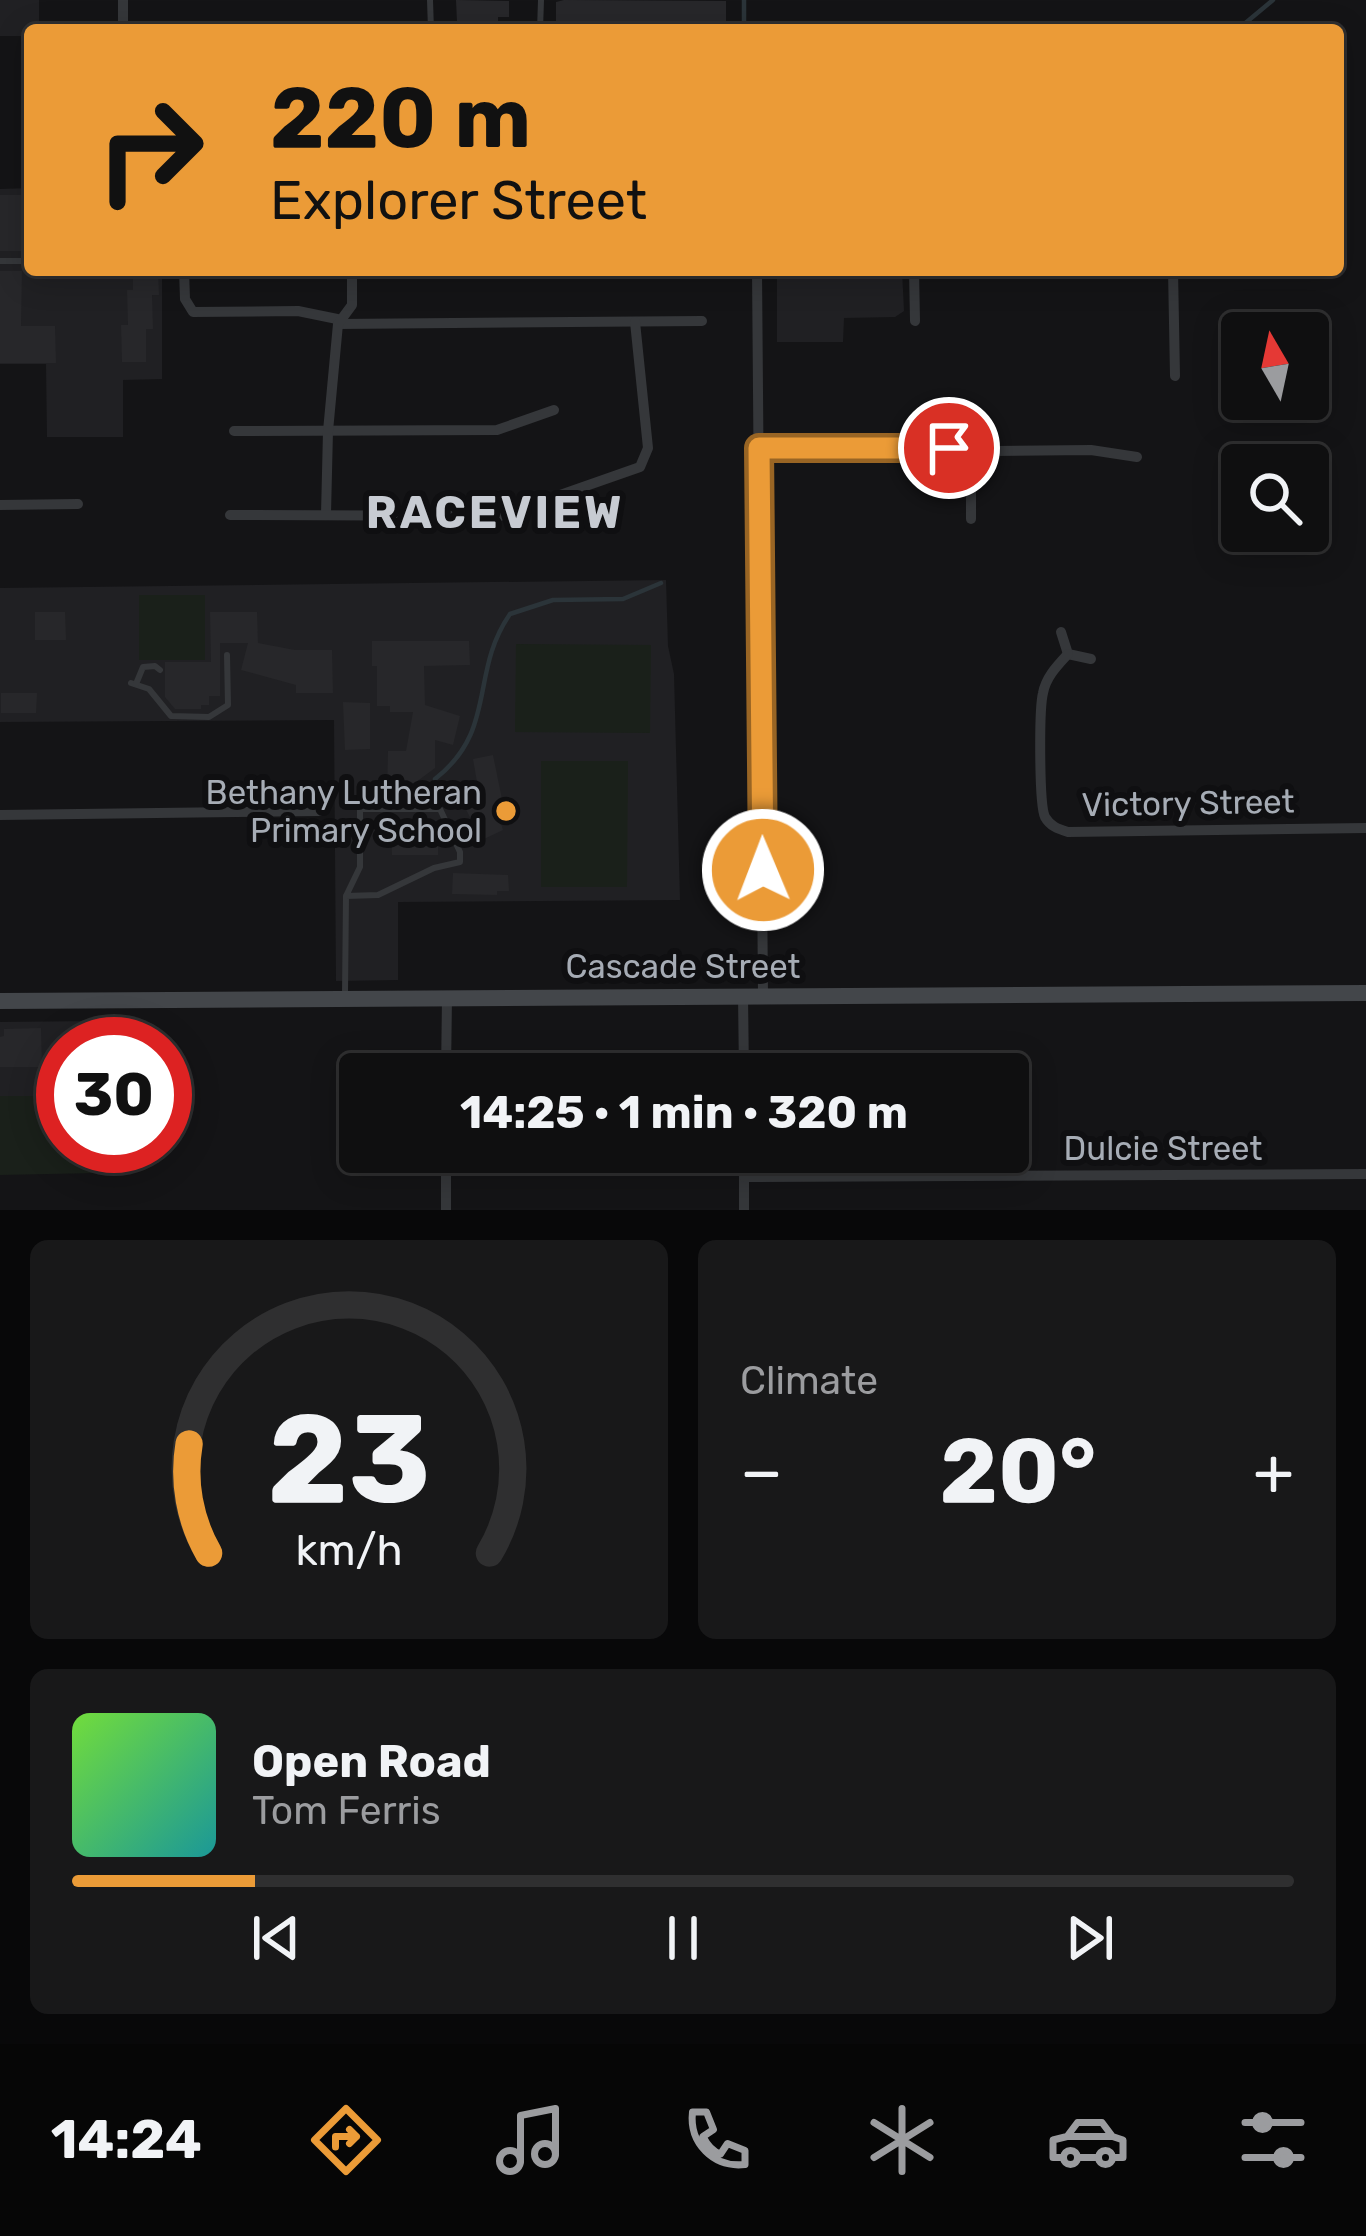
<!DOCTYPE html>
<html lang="en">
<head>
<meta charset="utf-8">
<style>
  body { margin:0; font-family:Rubik,sans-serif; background:#181819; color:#f1f3f6; height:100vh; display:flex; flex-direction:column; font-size:45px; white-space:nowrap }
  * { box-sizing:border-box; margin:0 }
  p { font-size:39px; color:#9b9c9f }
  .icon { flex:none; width:66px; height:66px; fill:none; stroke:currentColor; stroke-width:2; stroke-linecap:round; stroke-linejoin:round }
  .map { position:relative; height:1210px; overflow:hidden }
  .panel { display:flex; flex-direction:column; gap:30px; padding:30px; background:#080809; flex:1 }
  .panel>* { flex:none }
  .top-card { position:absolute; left:24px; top:24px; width:1320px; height:252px; border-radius:12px; box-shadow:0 6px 30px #0003,0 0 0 3px #2f2f30; background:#eb9b37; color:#111; overflow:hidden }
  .needle { width:78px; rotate:351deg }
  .controls { position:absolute; left:1221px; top:312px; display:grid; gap:24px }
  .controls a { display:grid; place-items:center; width:108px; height:108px; border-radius:12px; background:#0f0f10; box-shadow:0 6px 30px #0003,0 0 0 3px #2f2f30; font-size:60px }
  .speed { position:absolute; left:36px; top:1017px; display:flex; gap:24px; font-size:60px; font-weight:700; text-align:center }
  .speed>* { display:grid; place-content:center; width:156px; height:156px; border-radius:50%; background:#0f0f10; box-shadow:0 6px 30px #0003,0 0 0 3px #2f2f30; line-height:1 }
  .speed .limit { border:18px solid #d22; background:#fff; color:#111 }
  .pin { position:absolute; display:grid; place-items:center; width:102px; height:102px; color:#fff; margin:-51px; border:6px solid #fff; border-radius:50%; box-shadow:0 3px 12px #0007 }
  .me { position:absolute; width:132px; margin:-66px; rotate:359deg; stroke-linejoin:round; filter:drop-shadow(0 0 9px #0008) }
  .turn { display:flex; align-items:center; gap:42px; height:252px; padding:0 48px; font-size:54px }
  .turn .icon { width:156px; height:156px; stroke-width:2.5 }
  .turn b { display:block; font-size:84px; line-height:102px }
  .big { font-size:90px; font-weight:700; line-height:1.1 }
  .panel .card { flex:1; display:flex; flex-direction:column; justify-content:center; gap:18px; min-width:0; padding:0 42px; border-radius:18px; background:#181819 }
  .panel .dial { align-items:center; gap:0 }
  .dial svg { height:312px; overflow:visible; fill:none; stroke:#2f2f30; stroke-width:7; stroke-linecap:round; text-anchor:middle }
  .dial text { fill:#f1f3f6; stroke:none }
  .song { display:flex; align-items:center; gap:36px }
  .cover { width:144px; height:144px; border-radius:18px; background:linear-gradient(135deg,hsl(100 70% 55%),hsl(180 70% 35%)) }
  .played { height:12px; border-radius:6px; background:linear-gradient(90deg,#eb9b37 15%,#2f2f30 15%) }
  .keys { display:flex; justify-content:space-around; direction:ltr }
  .heat { display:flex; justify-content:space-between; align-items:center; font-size:66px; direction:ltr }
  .panel .tiles { flex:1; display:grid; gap:30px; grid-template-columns:1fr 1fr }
  .card:last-child { grid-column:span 2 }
  .trip { position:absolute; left:339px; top:1053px; width:690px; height:120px; border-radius:12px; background:#0f0f10; box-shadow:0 6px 30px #0003,0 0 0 3px #2f2f30; font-weight:700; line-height:120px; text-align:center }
  .dock { display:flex; height:192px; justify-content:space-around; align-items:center; background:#060606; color:#9b9c9f }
  .dock .icon { width:84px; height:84px }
  .dock .selected { color:#eb9b37 }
  .dock b { font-size:54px; color:#f1f3f6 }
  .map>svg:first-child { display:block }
  .built { fill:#202023 }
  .green { fill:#1a201a }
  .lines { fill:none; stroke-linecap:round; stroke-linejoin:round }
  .stream { stroke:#2b3439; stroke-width:4.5 }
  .building { fill:#27272a }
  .lane { stroke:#35373a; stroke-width:6 }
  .street { stroke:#35373a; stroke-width:10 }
  .secondary { stroke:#43464a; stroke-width:16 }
  .route-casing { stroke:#996524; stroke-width:30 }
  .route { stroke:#eb9b37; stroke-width:21 }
  .poi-dot { fill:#eb9b37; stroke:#0f0f11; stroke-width:4.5 }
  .labels { text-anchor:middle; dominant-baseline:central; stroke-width:12; stroke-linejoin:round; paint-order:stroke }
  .poi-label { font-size:33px; fill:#a6acb5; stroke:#0f0f11; text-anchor:end }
  .street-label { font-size:33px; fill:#a6acb5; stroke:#0f0f11 }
  .district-label { font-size:45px; font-weight:bold; letter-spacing:3px; fill:#c7cbd2; stroke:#0f0f11 }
</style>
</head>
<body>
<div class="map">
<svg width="1366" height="1210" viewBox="0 0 1366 1210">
  <rect width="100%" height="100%" fill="#141416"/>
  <!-- built -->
  <g class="built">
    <path d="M0 0H39V30H30V36H0Z"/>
    <path d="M30 188V270H162V379L123 380V437H47L46 364H0V189Z"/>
    <path d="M777 270H902L904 311 895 317 844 318 843 342H777Z"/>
    <path d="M666 580 668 646 674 674 680 900 398 902V980L336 981 334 720 0 722V588Z"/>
    <path d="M95 1021 96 1044H63V1096H0V1022Z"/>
  </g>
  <!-- green -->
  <g class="green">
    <rect x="139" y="595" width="66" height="65"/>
    <path d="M516 644 651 645 650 733 515 732Z"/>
    <path d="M541 761H628L627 887H541Z"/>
    <path d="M0 1096H63V1146H98V1173L0 1175Z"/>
  </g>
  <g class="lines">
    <!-- stream -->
    <g class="stream">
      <path d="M744 0V30"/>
      <path d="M1237 30 1273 0"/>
      <path d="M435 779C498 730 469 673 510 614L553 600 623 599 661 583"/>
    </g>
  </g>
  <!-- building -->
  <g class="building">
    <path d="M456 0 509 1V17H498V22H457Z"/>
    <path d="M564 0 726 1V21H709L708 25H691V21L649 23V27H632V23L614 21 573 26V21H556V2Z"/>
    <path d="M0 195H24L21 209 24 227H30V251H0Z"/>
    <path d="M133 270H158L159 295H152L153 329H146V362H122L121 325H128L127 290H133Z"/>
    <path d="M0 271H22L21 326H55L56 363H0Z"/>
    <path d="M35 612H65L66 640H35Z"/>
    <path d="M210 612H257L258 643 295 650H332L333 693H296V685L241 670 248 643H220V696H209V705H201V709H175L165 697V662H211Z"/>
    <path d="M372 641H469L470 665 424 666 425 705 460 716 453 745 435 740V768L408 788 387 794 388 751H406L413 712H390V706H377V666H372Z"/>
    <path d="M1 693H37L36 713H1Z"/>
    <path d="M343 702 370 703V749L345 750Z"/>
    <path d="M493 755 503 804 496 808 503 830 482 840 462 802 458 803 457 798 444 803 440 791 477 782 473 759Z"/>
    <path d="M438 827V855H392L391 828Z"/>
    <path d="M453 873 508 875 509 891H497V895L452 894Z"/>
    <path d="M41 1028 42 1067H0V1037L4 1036V1029Z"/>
  </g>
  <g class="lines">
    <!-- lane -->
    <g class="lane">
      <path d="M430 0 431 30"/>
      <path d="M540 30 541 0"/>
      <path d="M28 208H30"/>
      <path d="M0 261H30"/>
      <path d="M131 683 149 689 171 716 209 717 228 705 227 655"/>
      <path d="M136 684 143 667 155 666 160 670"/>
      <path d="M345 994 346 896 360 867V809H440L460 852V862L434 868 378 895 346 896"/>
    </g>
    <!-- street -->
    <g class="street">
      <path d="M123 0V30"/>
      <path d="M184 270 185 299 193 312 298 311 342 320"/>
      <path d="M757 270 763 995"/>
      <path d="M914 270 915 321"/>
      <path d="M1173 270 1175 376"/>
      <path d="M338 324 702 321"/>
      <path d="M234 431 497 430 554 410"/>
      <path d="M759 448H949L971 456 994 451 1091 450 1137 457"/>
      <path d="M0 505 78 504"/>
      <path d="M326 514 328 431 338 324 352 305V270"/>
      <path d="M230 515 500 516 640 467 648 448 635 322"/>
      <path d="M971 519V456"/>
      <path d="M1061 632 1068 654 1091 659"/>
      <path d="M1068 654C1057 666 1046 677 1043 693 1039 709 1039 805 1045 817 1050 826 1058 829 1068 832L1366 828"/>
      <path d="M0 815 321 811"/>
      <path d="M743 995 744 1074"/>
      <path d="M446 1074 447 997"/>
      <path d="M744 1152V1210"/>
      <path d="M744 1177 1366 1174"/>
      <path d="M446 1210V1152"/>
    </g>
    <!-- secondary -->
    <path class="secondary" d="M0 1001 1366 993"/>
  </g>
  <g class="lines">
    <!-- route casing -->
    <g class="route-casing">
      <path id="route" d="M763 870 759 448H949"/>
    </g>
    <!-- route -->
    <use href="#route" class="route"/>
  </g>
  <!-- markers -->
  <circle class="poi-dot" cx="506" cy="811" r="12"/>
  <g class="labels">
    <!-- poi labels -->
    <g class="poi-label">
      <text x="482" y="792">Bethany Lutheran<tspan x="482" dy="38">Primary School</tspan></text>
    </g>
    <!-- street labels -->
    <g class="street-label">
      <text transform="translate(1188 803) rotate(-1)">Victory Street</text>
      <text x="683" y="966">Cascade Street</text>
      <text x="1163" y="1148">Dulcie Street</text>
    </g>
    <!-- district labels -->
    <g class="district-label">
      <text x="495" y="512">RACEVIEW</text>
    </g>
  </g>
</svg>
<div class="controls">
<a><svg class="needle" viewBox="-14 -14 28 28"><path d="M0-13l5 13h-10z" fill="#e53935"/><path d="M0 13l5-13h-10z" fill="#9b9c9f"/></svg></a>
<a><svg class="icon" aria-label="search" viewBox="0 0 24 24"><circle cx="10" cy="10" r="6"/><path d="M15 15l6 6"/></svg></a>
</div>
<div class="speed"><div class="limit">30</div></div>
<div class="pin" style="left:949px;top:448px;background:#d93025"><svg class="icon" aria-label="arrive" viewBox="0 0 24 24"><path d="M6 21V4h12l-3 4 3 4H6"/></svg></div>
<svg class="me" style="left:763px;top:870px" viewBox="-20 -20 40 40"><circle r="17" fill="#eb9b37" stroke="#fff" stroke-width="3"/><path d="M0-11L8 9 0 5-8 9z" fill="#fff"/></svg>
<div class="trip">14:25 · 1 min · 320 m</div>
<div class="top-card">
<div class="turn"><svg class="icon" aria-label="right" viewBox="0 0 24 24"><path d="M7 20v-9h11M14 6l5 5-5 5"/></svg><div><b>220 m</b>Explorer Street</div></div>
</div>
</div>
<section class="panel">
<div class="tiles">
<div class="card dial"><svg viewBox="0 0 100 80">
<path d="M14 69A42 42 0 1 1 86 69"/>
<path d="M14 69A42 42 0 0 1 9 41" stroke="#eb9b37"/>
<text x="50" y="56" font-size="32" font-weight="700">23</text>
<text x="50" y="72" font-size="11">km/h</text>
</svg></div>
<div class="card"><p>Climate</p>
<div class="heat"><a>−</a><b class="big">20°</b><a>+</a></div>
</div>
<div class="card">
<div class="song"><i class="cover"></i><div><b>Open Road</b><p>Tom Ferris</p></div></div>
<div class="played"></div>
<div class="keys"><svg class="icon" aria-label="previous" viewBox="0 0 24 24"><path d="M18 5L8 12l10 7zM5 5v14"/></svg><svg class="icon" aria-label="pause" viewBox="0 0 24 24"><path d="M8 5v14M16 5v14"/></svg><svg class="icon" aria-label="next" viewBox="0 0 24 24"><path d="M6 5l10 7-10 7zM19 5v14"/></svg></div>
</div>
</div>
</section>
<nav class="dock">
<b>14:24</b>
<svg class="icon selected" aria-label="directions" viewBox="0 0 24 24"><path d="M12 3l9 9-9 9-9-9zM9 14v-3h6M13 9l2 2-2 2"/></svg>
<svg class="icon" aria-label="music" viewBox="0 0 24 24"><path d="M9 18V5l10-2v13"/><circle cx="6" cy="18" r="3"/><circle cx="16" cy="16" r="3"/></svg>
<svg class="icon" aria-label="phone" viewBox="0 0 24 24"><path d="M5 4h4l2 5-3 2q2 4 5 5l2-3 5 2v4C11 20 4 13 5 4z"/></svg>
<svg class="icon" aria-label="climate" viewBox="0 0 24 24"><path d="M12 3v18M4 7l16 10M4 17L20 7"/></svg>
<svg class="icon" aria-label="car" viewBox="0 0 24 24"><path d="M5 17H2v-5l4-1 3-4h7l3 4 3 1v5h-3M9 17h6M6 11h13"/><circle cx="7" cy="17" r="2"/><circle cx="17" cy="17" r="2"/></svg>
<svg class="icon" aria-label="filters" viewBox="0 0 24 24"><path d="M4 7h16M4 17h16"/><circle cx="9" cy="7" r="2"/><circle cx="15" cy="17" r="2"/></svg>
</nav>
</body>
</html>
